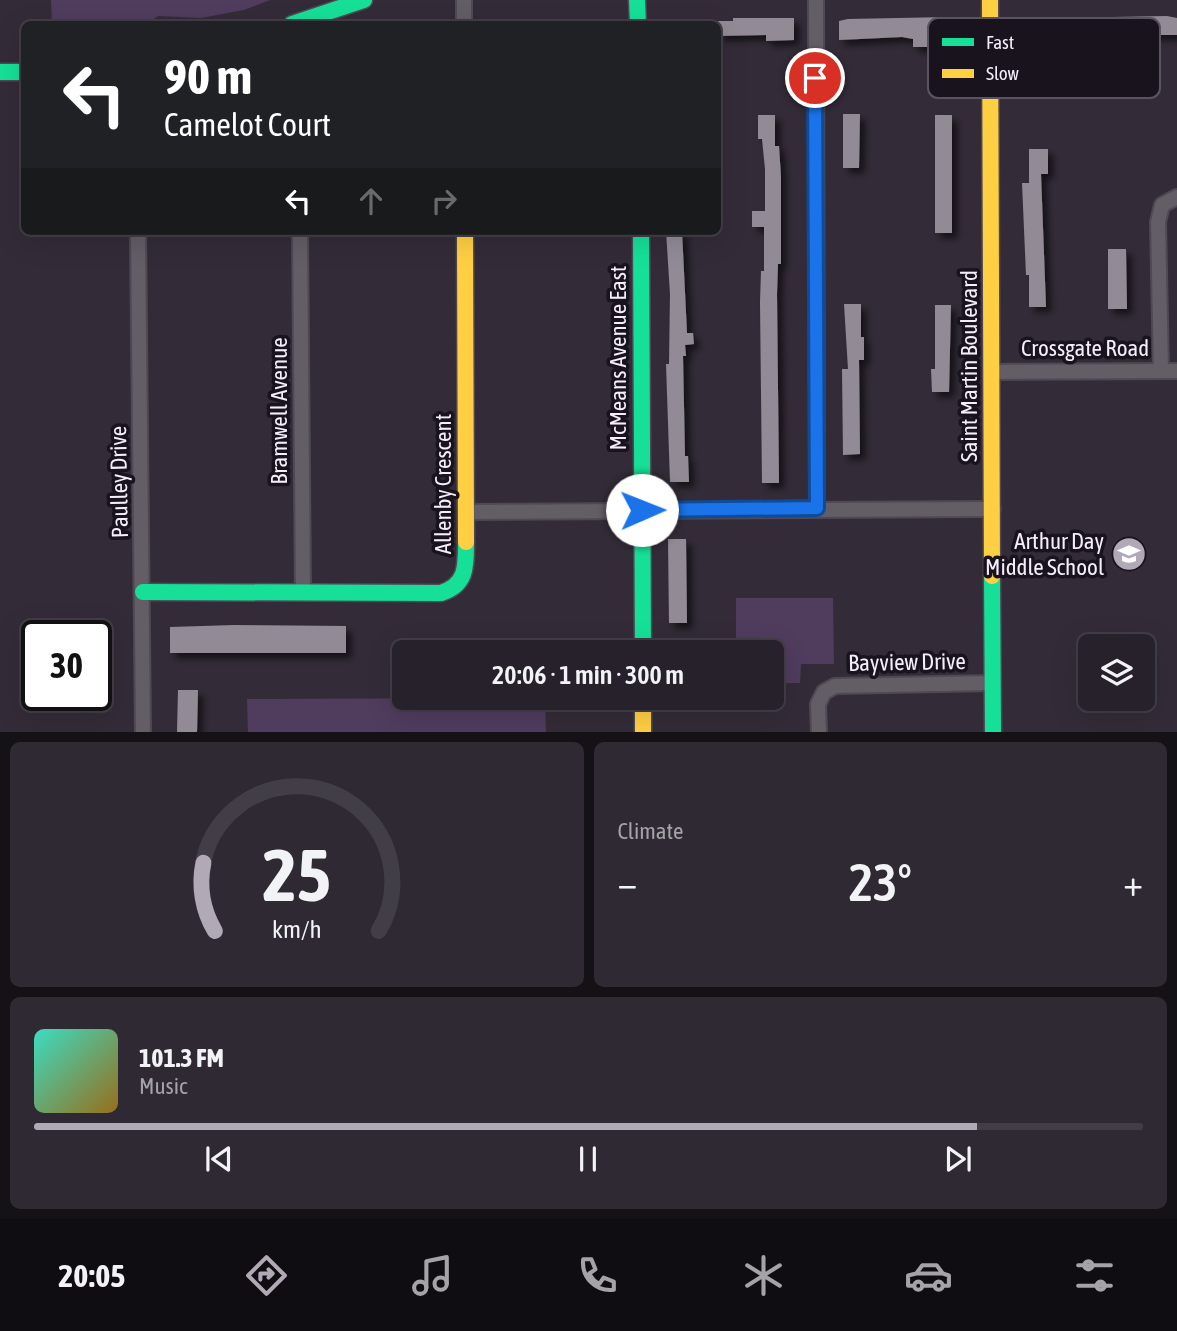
<!DOCTYPE html>
<html lang="en">
<head>
<meta charset="utf-8">
<style>
  body { margin:0; font-family:"Asap Condensed",sans-serif; background:#2e2932; color:#f1f3f6; height:100vh; display:flex; flex-direction:column; font-size:26px; white-space:nowrap }
  * { box-sizing:border-box; margin:0 }
  p { font-size:23px; color:#a4a3a8 }
  .icon { flex:none; width:38px; height:38px; fill:none; stroke:currentColor; stroke-width:2; stroke-linecap:round; stroke-linejoin:round }
  .map { position:relative; height:732px; overflow:hidden }
  .drawer { display:flex; flex-direction:column; gap:10px; padding:10px; background:#151217; flex:1 }
  .drawer>* { flex:none }
  .guide { position:absolute; left:21px; top:21px; width:700px; height:214px; border-radius:10px; box-shadow:0 7px 28px #0002,0 0 0 2px #423e47; background:#202124; color:#fff; overflow:hidden }
  .buttons { position:absolute; left:1078px; top:634px; display:grid; gap:14px }
  .buttons a { display:grid; place-items:center; width:77px; height:77px; border-radius:10px; background:#26212a; box-shadow:0 7px 28px #0002,0 0 0 2px #423e47; font-size:35px }
  .speed { position:absolute; left:21px; top:620px; display:flex; gap:14px; font-size:35px; font-weight:700; text-align:center }
  .speed>* { display:grid; place-content:center; width:91px; height:91px; border-radius:50%; background:#26212a; box-shadow:0 7px 28px #0002,0 0 0 2px #423e47; line-height:1 }
  .speed .limit { border:4px solid #111; border-radius:10px; background:#fff; color:#111 }
  .pin { position:absolute; display:grid; place-items:center; width:60px; height:60px; color:#fff; margin:-30px; border:4px solid #fff; border-radius:50%; box-shadow:0 2px 7px #0007 }
  .me { position:absolute; width:77px; margin:-38px; rotate:89deg; stroke-linejoin:round; filter:drop-shadow(0 0 5px #0008) }
  .turn { display:flex; align-items:center; gap:24px; height:147px; padding:0 28px; font-size:32px }
  .turn .icon { width:91px; height:91px; stroke-width:2.5 }
  .turn b { display:block; font-size:49px; line-height:60px }
  .lanes { display:flex; align-items:center; height:66px; padding:0 28px; background:#0003; justify-content:center; gap:35px; direction:ltr }
  .lanes .off { opacity:.35 }
  .big { font-size:52px; font-weight:600; line-height:1.1 }
  .drawer .tile { flex:1; display:flex; flex-direction:column; justify-content:center; gap:10px; min-width:0; padding:0 24px; border-radius:10px; background:#2e2932 }
  .drawer .dial { align-items:center; gap:0 }
  .dial svg { height:182px; overflow:visible; fill:none; stroke:#423e47; stroke-width:7; stroke-linecap:round; text-anchor:middle }
  .dial text { fill:#f1f3f6; stroke:none }
  .song { display:flex; align-items:center; gap:21px }
  .cover { width:84px; height:84px; border-radius:10px; background:linear-gradient(135deg,hsl(170 70% 55%),hsl(40 70% 35%)) }
  .played { height:7px; border-radius:4px; background:linear-gradient(90deg,#b2a9b7 85%,#423e47 85%) }
  .keys { display:flex; justify-content:space-around; direction:ltr }
  .heat { display:flex; justify-content:space-between; align-items:center; font-size:38px; direction:ltr }
  .drawer .tiles { flex:1; display:grid; gap:10px; grid-template-columns:1fr 1fr }
  .tile:last-child { grid-column:span 2 }
  .trip { position:absolute; left:392px; top:640px; width:392px; height:70px; border-radius:10px; background:#26212a; box-shadow:0 7px 28px #0002,0 0 0 2px #423e47; font-weight:600; line-height:70px; text-align:center }
  .tabs { display:flex; height:112px; justify-content:space-around; align-items:center; background:#0f0d11; color:#a4a3a8 }
  .tabs .icon { width:49px; height:49px }
  .tabs .active { color:#b2a9b7 }
  .tabs b { font-size:32px; color:#f1f3f6 }
  .map>svg:first-child { display:block }
  .green { fill:#503c5d }
  .building { fill:#928b96; filter:url(#shadow) }
  .lines { fill:none; stroke-linecap:round; stroke-linejoin:round }
  .street-casing { stroke:#4f4953; stroke-width:18 }
  .fast-casing { stroke:#4f4953; stroke-width:19 }
  .slow-casing { stroke:#4f4953; stroke-width:19 }
  .street { stroke:#635d66; stroke-width:14 }
  .fast { stroke:#16e098; stroke-width:16 }
  .slow { stroke:#ffcf43; stroke-width:16 }
  .route-casing { stroke:#114b97; stroke-width:18 }
  .route { stroke:#1a73e8; stroke-width:12 }
  .labels { text-anchor:middle; dominant-baseline:central; stroke-width:7; stroke-linejoin:round; paint-order:stroke }
  .street-label { font-size:23px; fill:#f6edfb; stroke:#19131d }
  .poi-label { font-size:23px; fill:#f6edfb; stroke:#19131d; text-anchor:end }
  .key { fill:#19131d; stroke:#5b5460; stroke-width:2 }
  .key-label { font-size:19px; fill:#f6edfb }
</style>
</head>
<body>
<div class="map">
<svg width="1177" height="733" viewBox="0 0 1177 733">
  <defs>
    <filter id="shadow"><feDropShadow dx="5.5" dy="5.5" stdDeviation="3.5" flood-color="#0009"/></filter>
  </defs>
  <rect width="100%" height="100%" fill="#332c38"/>
  <!-- green -->
  <g class="green">
    <path d="M51 0H270L244 10 201 18 158 16 147 24H52Z"/>
    <path d="M736 598H833L834 664H801L800 683H772V653H736Z"/>
    <path d="M545 698 546 732H248L247 699Z"/>
  </g>
  <!-- building -->
  <g class="building">
    <path d="M1167 16 1177 18V35H1113V17Z"/>
    <path d="M949 17V20L962 19V39H931V47H913V39L902 37 839 40V21L848 19Z"/>
    <path d="M733 18H794V40L766 41V35L718 36V21H733Z"/>
    <path d="M843 114H860L859 168H843Z"/>
    <path d="M758 115H775V146H779L781 177V264H778L777 294 779 483H762L760 302 761 271H764V227H752V211H765V169L762 139H758Z"/>
    <rect x="935" y="115" width="17" height="118"/>
    <path d="M1029 149H1048V174H1041L1046 307H1029V275H1026L1022 183H1029Z"/>
    <path d="M666 231H682L687 333H693L694 344 685 345 686 356H683L685 456H688L689 482H670L666 364H669L670 294Z"/>
    <path d="M1108 249H1126L1127 309H1108Z"/>
    <path d="M844 304H861V337H864V360H859L860 454 843 455 842 369H848Z"/>
    <path d="M935 305H951L949 392H932L931 369H935Z"/>
    <path d="M668 539H686L687 623H669Z"/>
    <path d="M234 625 346 626V653H170V627Z"/>
    <path d="M178 690H198L197 732H177Z"/>
  </g>
  <g class="lines">
    <!-- street casing -->
    <g class="street-casing">
      <g id="street">
        <path d="M464 0V24"/>
        <path d="M816 0 817 508"/>
        <path d="M138 231 143 733"/>
        <path d="M300 231 303 592"/>
        <path d="M1161 371 1158 222 1162 205 1177 197"/>
        <path d="M992 372 1177 371"/>
        <path d="M466 512 993 509"/>
        <path d="M819 733 818 704 824 692 835 686 993 683"/>
      </g>
    </g>
    <!-- fast casing -->
    <g class="fast-casing">
      <g id="fast">
        <path d="M637 0 638 24"/>
        <path d="M292 24 364 0"/>
        <path d="M0 72H24"/>
        <path d="M641 231 643 653"/>
        <path d="M992 576 993 733"/>
        <path d="M143 592 441 593C467 585 466 566 466 542"/>
      </g>
    </g>
    <!-- slow casing -->
    <g class="slow-casing">
      <g id="slow">
        <path d="M990 0 992 576"/>
        <path d="M465 231 466 542"/>
        <path d="M643 698V733"/>
      </g>
    </g>
    <!-- street -->
    <use href="#street" class="street"/>
    <!-- fast -->
    <use href="#fast" class="fast"/>
    <!-- slow -->
    <use href="#slow" class="slow"/>
  </g>
  <g class="lines">
    <!-- route casing -->
    <g class="route-casing">
      <path id="route" d="M642 510 817 508 815 78"/>
    </g>
    <!-- route -->
    <use href="#route" class="route"/>
  </g>
  <!-- icons -->
  <defs>
    <g id="school-disc" transform="scale(1.75)"><circle r="9.5" fill="#b2a9b7" stroke="#19131d"/><path d="M0-5L7-2L0 1L-7-2ZM-4 1L0 2.5L4 1V4Q0 6-4 4Z" fill="#fff"/></g>
  </defs>
  <g fill-rule="evenodd">
    <use href="#school-disc" x="1129" y="554"/>
  </g>
  <g class="labels">
    <!-- street labels -->
    <g class="street-label">
      <text x="1085" y="348">Crossgate Road</text>
      <text transform="translate(618 358) rotate(-90)">McMeans Avenue East</text>
      <text transform="translate(969 366) rotate(-90)">Saint Martin Boulevard</text>
      <text transform="translate(279 411) rotate(-90)">Bramwell Avenue</text>
      <text transform="translate(119 482) rotate(-91)">Paulley Drive</text>
      <text transform="translate(443 484) rotate(-90)">Allenby Crescent</text>
      <text transform="translate(907 662) rotate(-1)">Bayview Drive</text>
    </g>
    <!-- poi labels -->
    <g class="poi-label">
      <text x="1104" y="541">Arthur Day<tspan x="1104" dy="26">Middle School</tspan></text>
    </g>
  </g>
  <!-- legend -->
  <rect x="928" y="18" width="232" height="80" rx="10" class="key"/>
  <rect x="942" y="38" width="32" height="8" fill="#16e098"/>
  <rect x="942" y="69" width="32" height="9" fill="#ffcf43"/>
  <g class="key-label">
    <text x="986" y="49">Fast</text>
    <text x="986" y="80">Slow</text>
  </g>
</svg>
<div class="buttons">
<a><svg class="icon" aria-label="layers" viewBox="0 0 24 24"><path d="M12 4l9 5-9 5-9-5zM3 14l9 5 9-5"/></svg></a>
</div>
<div class="speed"><div class="limit">30</div></div>
<div class="pin" style="left:815px;top:78px;background:#d93025"><svg class="icon" aria-label="arrive" viewBox="0 0 24 24"><path d="M6 21V4h12l-3 4 3 4H6"/></svg></div>
<svg class="me" style="left:642px;top:510px" viewBox="-20 -20 40 40"><circle r="19" fill="#fff"/><path d="M0-13L10 11 0 6-10 11z" fill="#1a73e8"/></svg>
<div class="trip">20:06 · 1 min · 300 m</div>
<div class="guide">
<div class="turn"><svg class="icon" aria-label="left" viewBox="0 0 24 24"><path d="M17 20v-9H6M10 6l-5 5 5 5"/></svg><div><b>90 m</b>Camelot Court</div></div>
<div class="lanes"><svg class="icon" aria-label="left" viewBox="0 0 24 24"><path d="M17 20v-9H6M10 6l-5 5 5 5"/></svg><svg class="icon off" aria-label="ahead" viewBox="0 0 24 24"><path d="M12 20V5M6 11l6-6 6 6"/></svg><svg class="icon off" aria-label="right" viewBox="0 0 24 24"><path d="M7 20v-9h11M14 6l5 5-5 5"/></svg></div>
</div>
</div>
<section class="drawer">
<div class="tiles">
<div class="tile dial"><svg viewBox="0 0 100 80">
<path d="M14 69A42 42 0 1 1 86 69"/>
<path d="M14 69A42 42 0 0 1 9 39" stroke="#b2a9b7"/>
<text x="50" y="56" font-size="32" font-weight="700">25</text>
<text x="50" y="72" font-size="11">km/h</text>
</svg></div>
<div class="tile"><p>Climate</p>
<div class="heat"><a>−</a><b class="big">23°</b><a>+</a></div>
</div>
<div class="tile">
<div class="song"><i class="cover"></i><div><b>101.3 FM</b><p>Music</p></div></div>
<div class="played"></div>
<div class="keys"><svg class="icon" aria-label="previous" viewBox="0 0 24 24"><path d="M18 5L8 12l10 7zM5 5v14"/></svg><svg class="icon" aria-label="pause" viewBox="0 0 24 24"><path d="M8 5v14M16 5v14"/></svg><svg class="icon" aria-label="next" viewBox="0 0 24 24"><path d="M6 5l10 7-10 7zM19 5v14"/></svg></div>
</div>
</div>
</section>
<nav class="tabs">
<b>20:05</b>
<svg class="icon active" aria-label="directions" viewBox="0 0 24 24"><path d="M12 3l9 9-9 9-9-9zM9 14v-3h6M13 9l2 2-2 2"/></svg>
<svg class="icon" aria-label="music" viewBox="0 0 24 24"><path d="M9 18V5l10-2v13"/><circle cx="6" cy="18" r="3"/><circle cx="16" cy="16" r="3"/></svg>
<svg class="icon" aria-label="phone" viewBox="0 0 24 24"><path d="M5 4h4l2 5-3 2q2 4 5 5l2-3 5 2v4C11 20 4 13 5 4z"/></svg>
<svg class="icon" aria-label="climate" viewBox="0 0 24 24"><path d="M12 3v18M4 7l16 10M4 17L20 7"/></svg>
<svg class="icon" aria-label="car" viewBox="0 0 24 24"><path d="M5 17H2v-5l4-1 3-4h7l3 4 3 1v5h-3M9 17h6M6 11h13"/><circle cx="7" cy="17" r="2"/><circle cx="17" cy="17" r="2"/></svg>
<svg class="icon" aria-label="filters" viewBox="0 0 24 24"><path d="M4 7h16M4 17h16"/><circle cx="9" cy="7" r="2"/><circle cx="15" cy="17" r="2"/></svg>
</nav>
</body>
</html>
